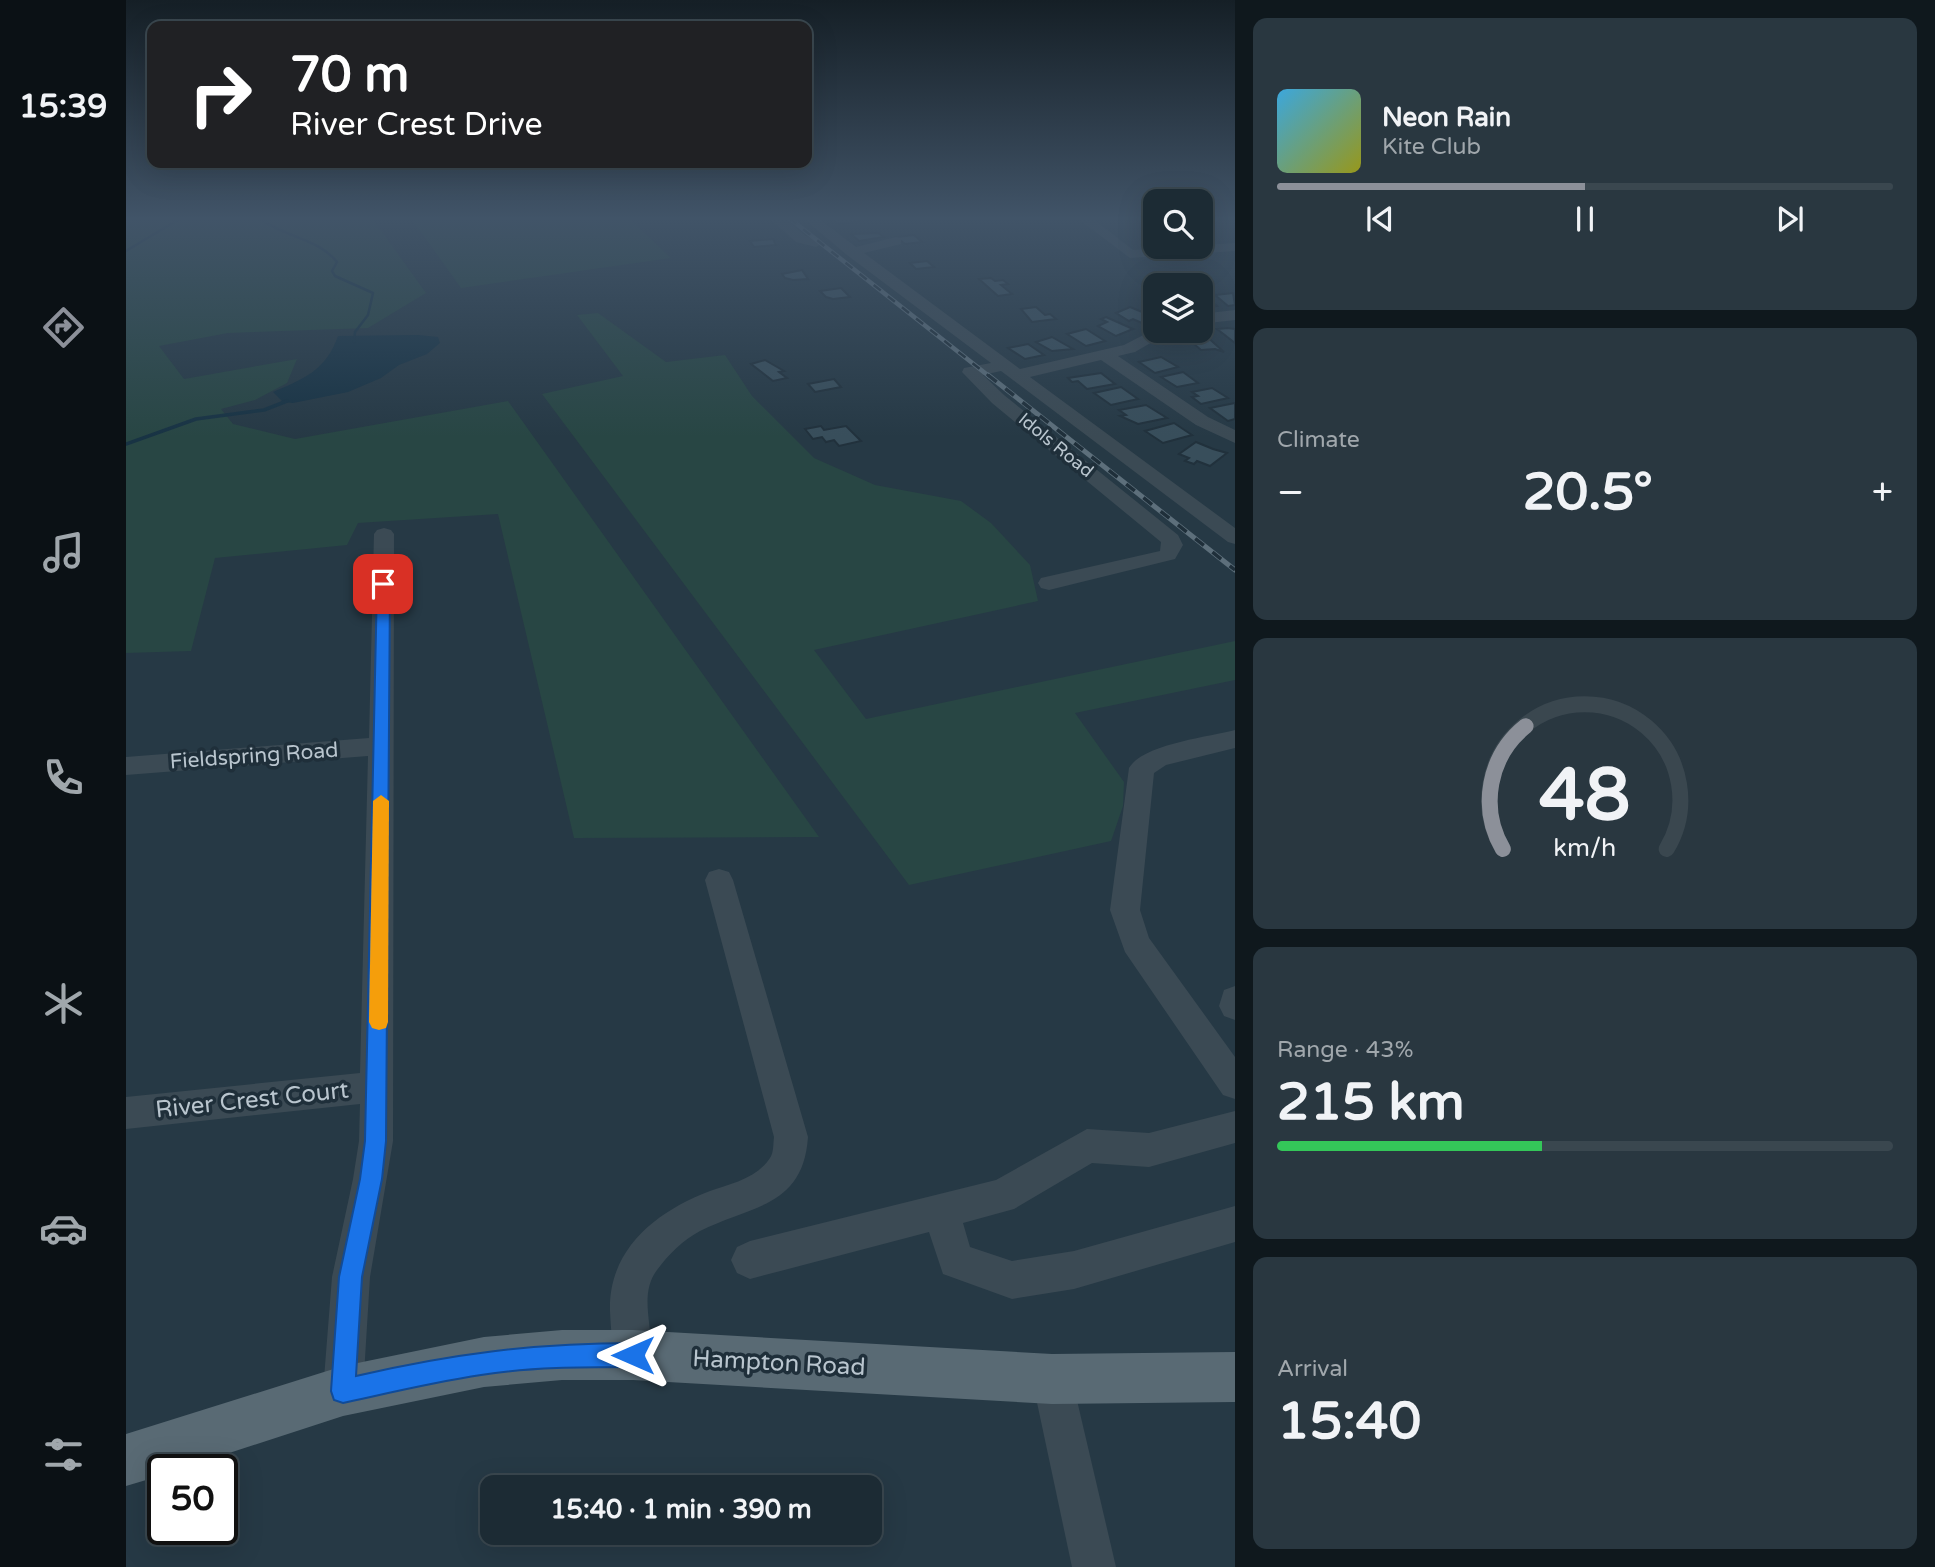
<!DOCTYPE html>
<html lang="en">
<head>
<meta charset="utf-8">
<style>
  body { margin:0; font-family:"Varela Round",sans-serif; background:#293740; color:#f1f3f6; height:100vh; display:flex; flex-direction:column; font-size:26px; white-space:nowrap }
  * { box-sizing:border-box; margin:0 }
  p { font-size:23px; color:#a0a7ac }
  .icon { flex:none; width:38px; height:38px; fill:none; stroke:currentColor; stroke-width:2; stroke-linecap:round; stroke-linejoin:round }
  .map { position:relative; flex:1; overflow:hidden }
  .side { display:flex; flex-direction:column; gap:18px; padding:18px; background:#0f181d; width:700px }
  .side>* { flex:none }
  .guide { position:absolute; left:21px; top:21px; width:665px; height:147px; border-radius:14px; box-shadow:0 7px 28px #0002,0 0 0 2px #3a474f; background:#202124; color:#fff; overflow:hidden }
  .controls { position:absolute; left:1017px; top:189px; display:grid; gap:14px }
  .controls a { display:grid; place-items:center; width:70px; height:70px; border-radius:14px; background:#1c2b34; box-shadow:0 7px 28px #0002,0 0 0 2px #3a474f; font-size:35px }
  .speed { position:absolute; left:21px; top:1454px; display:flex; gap:14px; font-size:35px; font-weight:700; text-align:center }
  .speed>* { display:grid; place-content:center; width:91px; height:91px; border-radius:50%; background:#1c2b34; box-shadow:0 7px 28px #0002,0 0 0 2px #3a474f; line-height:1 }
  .speed .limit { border:4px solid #111; border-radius:10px; background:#fff; color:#111 }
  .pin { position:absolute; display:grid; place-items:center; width:60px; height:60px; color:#fff; margin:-30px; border-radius:14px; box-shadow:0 4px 10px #0006 }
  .me { position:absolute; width:77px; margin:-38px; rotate:270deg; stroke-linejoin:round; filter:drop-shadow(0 0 5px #0008) }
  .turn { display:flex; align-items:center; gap:24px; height:147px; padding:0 28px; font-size:32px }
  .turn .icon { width:91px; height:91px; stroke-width:2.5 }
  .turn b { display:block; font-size:49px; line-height:60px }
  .big { font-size:52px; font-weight:700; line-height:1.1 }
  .side .widget { flex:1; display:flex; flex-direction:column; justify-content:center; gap:10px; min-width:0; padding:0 24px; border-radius:14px; background:#293740 }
  .side .dial { align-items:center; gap:0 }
  .dial svg { height:182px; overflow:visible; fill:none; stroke:#3a474f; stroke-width:7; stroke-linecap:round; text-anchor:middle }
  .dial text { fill:#f1f3f6; stroke:none }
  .song { display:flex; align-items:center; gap:21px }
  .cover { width:84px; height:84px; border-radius:10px; background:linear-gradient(135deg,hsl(200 70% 55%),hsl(60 70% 35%)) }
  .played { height:7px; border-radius:4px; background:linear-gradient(90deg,#8c9099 50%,#3a474f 50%) }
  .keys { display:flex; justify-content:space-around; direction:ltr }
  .heat { display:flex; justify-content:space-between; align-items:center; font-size:38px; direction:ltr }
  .charge { height:10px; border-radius:5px; background:linear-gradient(90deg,#34c759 43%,#3a474f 0) }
  .trip { position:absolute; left:354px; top:1475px; width:402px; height:70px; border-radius:14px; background:#1c2b34; box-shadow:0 7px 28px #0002,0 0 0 2px #3a474f; font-weight:700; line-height:70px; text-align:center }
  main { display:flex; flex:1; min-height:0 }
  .tabs { display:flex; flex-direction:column; width:126px; justify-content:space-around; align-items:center; background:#0b1115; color:#a0a7ac }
  .tabs .icon { width:49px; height:49px }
  .tabs .active { color:#8c9099 }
  .tabs b { font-size:32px; color:#f1f3f6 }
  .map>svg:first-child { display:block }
  .green { fill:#284644 }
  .water { fill:#183344 }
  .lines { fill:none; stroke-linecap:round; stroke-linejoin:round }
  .stream-far1 { stroke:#183344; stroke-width:2.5 }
  .stream { stroke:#183344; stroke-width:3.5 }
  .building { fill:#384e5b; stroke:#21313c; stroke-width:2 }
  .minor { fill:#3b4a54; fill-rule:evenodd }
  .major { fill:#596a74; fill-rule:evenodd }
  .rail-far1-casing { stroke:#5d6f7b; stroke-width:4.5 }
  .rail-casing { stroke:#5d6f7b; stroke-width:5 }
  .rail-far1 { stroke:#1f2f3a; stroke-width:2.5; stroke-dasharray:9; stroke-linecap:butt }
  .rail { stroke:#1f2f3a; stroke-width:3.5; stroke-dasharray:11; stroke-linecap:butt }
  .route { fill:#1a73e8; stroke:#114b97; stroke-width:2 }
  .slow { fill:#f59e0b }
  .labels { text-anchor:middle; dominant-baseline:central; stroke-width:7; stroke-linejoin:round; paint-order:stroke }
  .far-street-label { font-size:18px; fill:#b9c5ce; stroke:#1f2f3a }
  .street-label { font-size:21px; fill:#b9c5ce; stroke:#1f2f3a }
  .near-street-label { font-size:24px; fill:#b9c5ce; stroke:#1f2f3a }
</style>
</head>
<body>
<main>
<nav class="tabs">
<b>15:39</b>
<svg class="icon active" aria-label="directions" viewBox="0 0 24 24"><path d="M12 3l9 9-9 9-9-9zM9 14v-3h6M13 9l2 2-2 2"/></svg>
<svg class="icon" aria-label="music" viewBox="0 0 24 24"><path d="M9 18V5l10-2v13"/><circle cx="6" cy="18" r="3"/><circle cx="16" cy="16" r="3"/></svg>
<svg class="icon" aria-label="phone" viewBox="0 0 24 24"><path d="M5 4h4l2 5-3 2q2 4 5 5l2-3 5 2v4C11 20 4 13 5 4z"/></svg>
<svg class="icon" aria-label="climate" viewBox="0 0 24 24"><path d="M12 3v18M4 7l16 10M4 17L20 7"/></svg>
<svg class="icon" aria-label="car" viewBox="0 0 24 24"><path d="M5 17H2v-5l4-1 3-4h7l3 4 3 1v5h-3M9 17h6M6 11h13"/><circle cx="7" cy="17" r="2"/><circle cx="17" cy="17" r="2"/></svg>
<svg class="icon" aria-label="filters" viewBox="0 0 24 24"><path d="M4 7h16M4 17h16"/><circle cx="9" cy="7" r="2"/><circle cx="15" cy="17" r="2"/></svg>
</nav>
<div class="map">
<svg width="1109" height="1567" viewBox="0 0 1109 1567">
  <rect width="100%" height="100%" fill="#263945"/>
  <!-- green -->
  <g class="green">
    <path d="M9 218H246L300 293 242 328 102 333 33 346 58 379 171 359 161 383 129 400 95 409 107 424 169 439 382 401 693 837 448 838 372 514 232 523 221 545 89 558 65 651 0 653V221Z"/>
    <path d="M285 218H503L545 258 335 288Z"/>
    <path d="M472 313 540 362 599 355 626 396 688 458 749 485 835 501 865 523 904 565 912 601 688 650 740 719 1109 641V680L949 713 998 782 997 806 985 841 783 885 416 394 497 376 451 315Z"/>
  </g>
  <!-- water -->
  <path class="water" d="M292 335 312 337 314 343 301 354 273 365 255 378 222 392 167 403 157 402 147 392C178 379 200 370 212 336Z"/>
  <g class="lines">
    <!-- stream-far1 -->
    <g class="stream-far1">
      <path d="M133 218C157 237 192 238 211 262L206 271 209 276 247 293 242 315 229 332 228 342"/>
      <path d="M0 251 55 218"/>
    </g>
    <!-- stream -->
    <path class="stream" d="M0 444 70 419 138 410 161 401"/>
  </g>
  <!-- building -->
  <g class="building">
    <path d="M731 218 735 221 712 224 706 219Z"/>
    <path d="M752 233 758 237 733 241 725 234Z"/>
    <path d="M788 235 796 242 779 244 770 237Z"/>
    <path d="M647 239 650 245 628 247 624 241Z"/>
    <path d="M801 261 808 267 790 269 784 263Z"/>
    <path d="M676 270 682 279 667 280 659 278 656 274Z"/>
    <path d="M865 278 869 281 877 280 882 284 875 285 886 294 872 296 853 279Z"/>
    <path d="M715 288 724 297 707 299 700 297 694 291Z"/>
    <path d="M1107 293 1109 305 1102 306 1089 295Z"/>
    <path d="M1074 295H1077L1091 306 1074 309Z"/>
    <path d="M910 307 919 315 924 314 930 319 906 322 895 309Z"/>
    <path d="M1004 307 1026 316 1016 323 1007 319 1003 321 990 313Z"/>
    <path d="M980 317 1007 329 990 336 972 326 981 322 975 319Z"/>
    <path d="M1102 328 1109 329V343L1091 329Z"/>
    <path d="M960 329 979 341 960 346 941 334Z"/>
    <path d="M1079 335 1098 352 1089 349 1075 350 1060 337Z"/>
    <path d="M926 337 947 349 926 351 910 342Z"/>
    <path d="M902 344 918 355 899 359 882 348Z"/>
    <path d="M1035 357 1052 367 1029 373 1013 362Z"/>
    <path d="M639 360 658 371 653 372 661 378 647 381 625 364Z"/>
    <path d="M1057 372 1072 383 1051 387 1035 377Z"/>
    <path d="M975 373 989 384 961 389 952 381 946 382 942 378Z"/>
    <path d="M708 379 715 387 689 392 682 384Z"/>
    <path d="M995 387 1012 399 985 405 968 393Z"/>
    <path d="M1086 388 1102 398 1075 404 1066 397 1072 396 1066 392Z"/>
    <path d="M1109 403V419L1102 421 1084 408Z"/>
    <path d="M1020 405 1041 418 1012 424 994 416 1000 415 993 410Z"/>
    <path d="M1048 423 1066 435 1037 443 1019 431Z"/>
    <path d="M695 426 698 430 720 426 735 441 713 446 708 440 700 442 696 437 687 439 679 429Z"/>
    <path d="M1070 442 1087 449 1101 453 1084 466 1071 461 1068 464 1059 461 1063 458 1053 454Z"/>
  </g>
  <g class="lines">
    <!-- minor -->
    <g class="minor">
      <path d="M643 218H658L680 236 697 243 690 247 670 242Z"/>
      <path d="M677 218H692L730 247 770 237 775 238V244L738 253 894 369 998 345 1029 329 1045 331 1009 352 992 356 1082 417 1109 430V443L1070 425 975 360 904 377 1109 528V544L1102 542 875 371 857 375 878 395 1052 535 1057 545 1049 559 923 590 915 588 912 583 915 578 1034 551 1035 542 866 403 836 372 838 368 865 363 721 255Z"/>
      <path d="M951 218H966L1007 250 1109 243V251L1004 258Z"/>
      <path d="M1109 310V320L1074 324V314Z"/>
      <path d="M258 528 265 530 268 534 267 1141 244 1277 237 1391 231 1405 217 1411 203 1405 197 1391 206 1277 227 1179 233 1141 234 1104 0 1129V1097L234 1073 242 756 0 775V757L243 738 248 534 251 530Z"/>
      <path d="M1109 730V748L1040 765 1028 773 1014 910 1023 938 1109 1057V1099L1097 1095 999 952 984 910 1003 768C1017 744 1083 737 1109 730Z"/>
      <path d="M593 869 603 872 607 880 682 1137C677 1208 625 1205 574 1231 557 1240 542 1255 531 1270 509 1299 534 1338 521 1369L507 1375 493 1369C486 1351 485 1330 484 1311 482 1249 531 1211 584 1191 604 1184 631 1178 644 1158 648 1152 647 1144 648 1137L579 880 583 872Z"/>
      <path d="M1109 986V1020L1098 1016 1093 1006 1098 990Z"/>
      <path d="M1109 1111V1143L1023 1167 966 1163 888 1209 837 1223 844 1247 886 1261 948 1251 1109 1206V1242L948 1289 886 1299 817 1274 803 1232 624 1279 611 1273 605 1260 611 1247 624 1241 870 1180 961 1129 1023 1133Z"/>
      <path d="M926 1359 940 1365 946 1379 990 1567H946L906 1379 912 1365Z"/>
    </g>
    <!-- major -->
    <path class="major" d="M436 1330H507L926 1354 1109 1352V1402L926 1404 507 1380H436L358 1387 217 1416 51 1470H37V1475L0 1486V1434L217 1366 358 1337Z"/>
    <!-- rail-far1 casing -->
    <g class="rail-far1-casing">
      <path id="rail-far1" d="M663 218 864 377"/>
    </g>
    <!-- rail casing -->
    <g class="rail-casing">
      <path id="rail" d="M862 375 1109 570"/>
    </g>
    <!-- rail-far1 -->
    <use href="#rail-far1" class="rail-far1"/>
    <!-- rail -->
    <use href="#rail" class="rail"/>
  </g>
  <!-- sky -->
  <linearGradient id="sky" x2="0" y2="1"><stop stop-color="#151f26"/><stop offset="0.5" stop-color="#415468"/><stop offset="1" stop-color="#415468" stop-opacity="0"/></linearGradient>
  <rect width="1109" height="437" fill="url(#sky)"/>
  <!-- route -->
  <path class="route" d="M257 580 264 584 260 1141 256 1179 236 1277 230 1376C325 1354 409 1343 507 1343L515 1346 519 1355 515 1363 507 1367C456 1367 405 1367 355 1375 308 1382 263 1393 217 1403L208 1400 205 1391 213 1277 234 1179 239 1141 251 584Z"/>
  <!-- slow -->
  <path class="slow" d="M255 795 263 801 262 1022 260 1028 253 1030 246 1028 243 1022 247 801Z"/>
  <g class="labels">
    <!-- far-street labels -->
    <g class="far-street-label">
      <text transform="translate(930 445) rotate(39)">Idols Road</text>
    </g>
    <!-- street labels -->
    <g class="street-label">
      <text transform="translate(128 756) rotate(-4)">Fieldspring Road</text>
    </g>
    <!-- near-street labels -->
    <g class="near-street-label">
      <text transform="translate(126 1100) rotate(-6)">River Crest Court</text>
      <text transform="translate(653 1363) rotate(3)">Hampton Road</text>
    </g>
  </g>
</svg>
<div class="controls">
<a><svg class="icon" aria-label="search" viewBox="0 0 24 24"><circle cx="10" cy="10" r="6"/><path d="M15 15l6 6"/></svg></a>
<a><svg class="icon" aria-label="layers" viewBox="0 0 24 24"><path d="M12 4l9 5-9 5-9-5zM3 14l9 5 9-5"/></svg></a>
</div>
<div class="speed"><div class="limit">50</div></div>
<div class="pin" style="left:257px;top:584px;background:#d93025"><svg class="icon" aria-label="arrive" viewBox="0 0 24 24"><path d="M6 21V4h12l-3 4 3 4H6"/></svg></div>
<svg class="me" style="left:507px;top:1355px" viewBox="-20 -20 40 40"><path d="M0-17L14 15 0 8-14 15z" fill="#1a73e8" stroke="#fff" stroke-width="4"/></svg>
<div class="trip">15:40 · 1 min · 390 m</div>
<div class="guide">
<div class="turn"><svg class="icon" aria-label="right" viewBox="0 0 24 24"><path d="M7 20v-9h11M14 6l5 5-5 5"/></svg><div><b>70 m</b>River Crest Drive</div></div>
</div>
</div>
<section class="side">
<div class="widget">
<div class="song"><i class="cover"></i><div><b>Neon Rain</b><p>Kite Club</p></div></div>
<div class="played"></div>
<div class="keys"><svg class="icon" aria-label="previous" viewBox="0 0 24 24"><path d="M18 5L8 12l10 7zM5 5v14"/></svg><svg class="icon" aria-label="pause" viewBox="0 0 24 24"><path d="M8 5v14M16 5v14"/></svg><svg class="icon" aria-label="next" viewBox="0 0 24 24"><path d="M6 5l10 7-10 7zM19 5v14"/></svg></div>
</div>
<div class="widget"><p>Climate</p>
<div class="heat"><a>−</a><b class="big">20.5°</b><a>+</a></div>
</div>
<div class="widget dial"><svg viewBox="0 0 100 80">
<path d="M14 69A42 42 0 1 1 86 69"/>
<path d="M14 69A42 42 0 0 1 24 15" stroke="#8c9099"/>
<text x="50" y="56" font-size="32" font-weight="700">48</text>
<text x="50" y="72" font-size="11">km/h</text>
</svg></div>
<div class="widget"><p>Range · 43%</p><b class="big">215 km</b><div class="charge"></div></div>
<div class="widget"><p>Arrival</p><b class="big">15:40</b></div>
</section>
</main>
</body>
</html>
